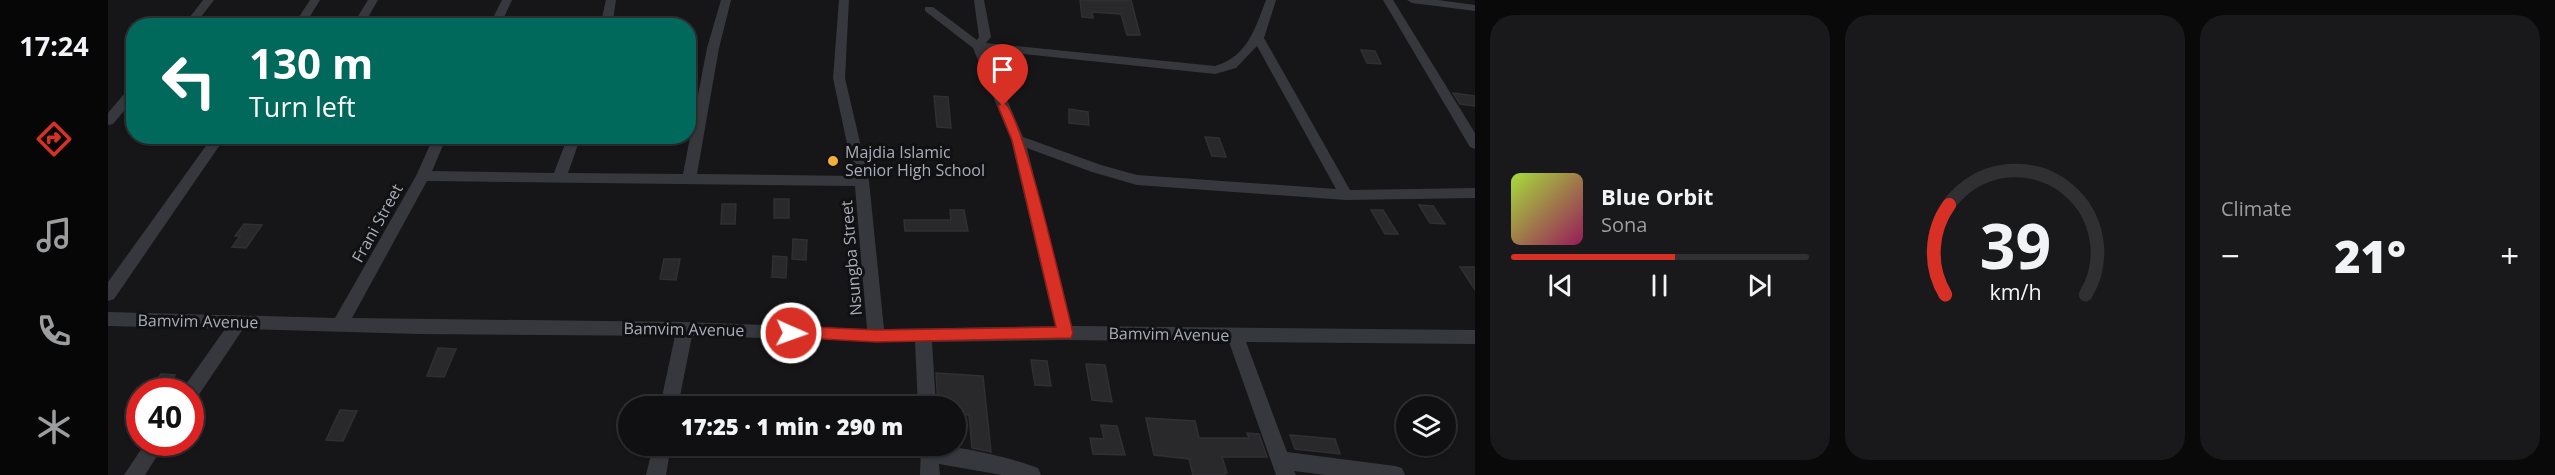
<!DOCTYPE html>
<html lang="en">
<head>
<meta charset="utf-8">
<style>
  body { margin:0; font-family:"Open Sans",sans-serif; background:#19191b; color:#f1f3f6; height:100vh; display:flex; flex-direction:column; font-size:22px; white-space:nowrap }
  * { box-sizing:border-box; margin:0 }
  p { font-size:20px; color:#9c9d9f }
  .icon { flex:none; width:33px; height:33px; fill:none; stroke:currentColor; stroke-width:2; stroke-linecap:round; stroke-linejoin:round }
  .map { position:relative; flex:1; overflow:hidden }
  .details { display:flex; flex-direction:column; gap:15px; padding:15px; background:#09090a; width:1080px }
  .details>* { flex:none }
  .guide { position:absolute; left:18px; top:18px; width:570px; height:126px; border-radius:24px; box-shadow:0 2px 4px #0004,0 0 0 2px #303032; background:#00695c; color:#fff; overflow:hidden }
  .tools { position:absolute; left:1288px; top:396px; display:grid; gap:12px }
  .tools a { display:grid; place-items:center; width:60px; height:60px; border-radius:50%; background:#101012; box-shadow:0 2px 4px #0004,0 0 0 2px #303032; font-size:30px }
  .speed { position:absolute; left:18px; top:378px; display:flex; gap:12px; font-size:30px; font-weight:700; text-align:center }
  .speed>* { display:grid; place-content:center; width:78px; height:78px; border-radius:50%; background:#101012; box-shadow:0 2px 4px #0004,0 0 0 2px #303032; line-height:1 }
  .speed .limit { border:9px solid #d22; background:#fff; color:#111 }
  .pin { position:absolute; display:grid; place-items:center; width:51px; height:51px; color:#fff; margin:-62px -26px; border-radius:50% 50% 50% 0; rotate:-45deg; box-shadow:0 0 6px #0007 }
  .pin .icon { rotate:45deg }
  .me { position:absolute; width:66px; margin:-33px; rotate:92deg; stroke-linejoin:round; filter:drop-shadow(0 0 4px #0008) }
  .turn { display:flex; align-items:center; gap:21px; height:126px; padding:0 24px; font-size:27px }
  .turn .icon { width:78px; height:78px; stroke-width:2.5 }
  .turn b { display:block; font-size:42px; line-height:51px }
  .big { font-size:45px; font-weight:800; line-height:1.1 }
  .details .tile { flex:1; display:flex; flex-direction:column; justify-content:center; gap:9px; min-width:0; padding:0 21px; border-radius:24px; background:#19191b }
  .details .dial { align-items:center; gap:0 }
  .dial svg { height:156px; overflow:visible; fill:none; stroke:#303032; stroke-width:7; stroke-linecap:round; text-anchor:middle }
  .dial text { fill:#f1f3f6; stroke:none }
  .song { display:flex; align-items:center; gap:18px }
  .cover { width:72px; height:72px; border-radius:9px; background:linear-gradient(135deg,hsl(80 70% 55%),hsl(330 70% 35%)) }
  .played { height:6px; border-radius:3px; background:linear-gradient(90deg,#d93025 55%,#303032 55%) }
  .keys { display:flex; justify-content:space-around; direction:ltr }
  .heat { display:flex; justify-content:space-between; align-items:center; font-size:33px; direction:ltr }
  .details .tiles { flex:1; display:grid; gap:15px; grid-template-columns:repeat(3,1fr) }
  .trip { position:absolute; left:510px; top:396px; width:348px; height:60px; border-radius:30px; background:#101012; box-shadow:0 2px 4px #0004,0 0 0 2px #303032; font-weight:800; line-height:60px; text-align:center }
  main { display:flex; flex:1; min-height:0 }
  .tab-bar { display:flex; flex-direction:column; width:108px; justify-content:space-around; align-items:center; background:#060607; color:#9c9d9f }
  .tab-bar .icon { width:42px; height:42px }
  .tab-bar .active { color:#d93025 }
  .tab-bar b { font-size:27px; color:#f1f3f6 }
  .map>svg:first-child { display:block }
  .building { fill:#29292c; stroke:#303034; stroke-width:1.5 }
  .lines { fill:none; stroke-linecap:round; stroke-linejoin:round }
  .minor { fill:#37383d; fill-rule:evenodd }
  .route { fill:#d93025; stroke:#8d1f18; stroke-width:1.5 }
  .poi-dot { fill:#f2b134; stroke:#111113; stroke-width:2 }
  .labels { text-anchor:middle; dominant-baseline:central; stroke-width:6; stroke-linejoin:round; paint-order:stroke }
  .poi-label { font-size:16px; fill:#a8adb8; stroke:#111113; text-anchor:start }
  .street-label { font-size:16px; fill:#a8adb8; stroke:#111113 }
</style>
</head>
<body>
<main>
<nav class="tab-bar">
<b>17:24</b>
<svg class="icon active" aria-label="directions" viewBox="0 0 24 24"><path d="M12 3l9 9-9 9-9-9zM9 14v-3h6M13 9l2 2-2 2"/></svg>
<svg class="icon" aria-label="music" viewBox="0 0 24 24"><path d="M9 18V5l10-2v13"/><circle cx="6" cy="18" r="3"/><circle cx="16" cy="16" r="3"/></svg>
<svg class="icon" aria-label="phone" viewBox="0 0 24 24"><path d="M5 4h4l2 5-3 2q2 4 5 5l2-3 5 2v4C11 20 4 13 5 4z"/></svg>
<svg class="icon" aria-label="climate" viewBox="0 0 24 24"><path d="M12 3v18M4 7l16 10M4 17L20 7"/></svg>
</nav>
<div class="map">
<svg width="1367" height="475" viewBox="0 0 1367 475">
  <rect width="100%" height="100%" fill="#161618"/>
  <!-- building -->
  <g class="building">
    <path d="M972 0H1023L1032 35H1019L1013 14 984 12 985 18 974 17Z"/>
    <path d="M1253 50 1267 51 1273 64 1259 63Z"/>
    <path d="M1345 93 1367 96V106L1352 104Z"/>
    <path d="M826 96 840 97 843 128 829 127Z"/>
    <path d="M961 109 980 112 981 125 961 123Z"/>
    <path d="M1097 137 1111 138 1118 157 1104 156Z"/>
    <rect x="666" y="199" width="15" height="19"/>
    <path d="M614 204H628L627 224H613Z"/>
    <path d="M1311 205 1325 206 1337 224 1322 223Z"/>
    <path d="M842 210H856L860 231H797L796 220H843Z"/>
    <path d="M1263 210H1275L1290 234H1277Z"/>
    <path d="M136 224 154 225 138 248 124 247 132 236H127Z"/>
    <path d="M685 239 699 240 698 260 684 259Z"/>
    <path d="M665 256 679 257 678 278 664 277Z"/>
    <path d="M556 259H572L568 280 552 279Z"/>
    <path d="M1352 267H1367V290Z"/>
    <path d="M330 348 348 349 336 377 319 376Z"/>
    <path d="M923 360 939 361 943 386 927 385Z"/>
    <path d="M978 364 997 365 1004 402 984 400Z"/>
    <path d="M828 373 875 376 883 452 864 448 861 415 852 414 851 406 830 404Z"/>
    <path d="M53 374 67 375 56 392H41Z"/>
    <path d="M232 410 249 411 235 441 218 440Z"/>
    <path d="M1038 418 1087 421 1091 438H1141L1139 433 1151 434 1159 457H1114L1119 473H1116L1117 475H1085L1081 459 1046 455Z"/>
    <path d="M993 425 1009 426 1017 455 985 454 982 438 996 439Z"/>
    <path d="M1182 435 1227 439 1232 454 1187 449Z"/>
  </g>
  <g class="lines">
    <!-- minor -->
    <g class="minor">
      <path d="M95 0H106L86 26H75Z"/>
      <path d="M202 0H212L196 26H185Z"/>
      <path d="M260 0H270L255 26H244Z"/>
      <path d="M394 0H404L392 26H381Z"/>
      <path d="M498 0H508L504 26H492Z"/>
      <path d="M613 0H623L611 48 589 174 746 176 725 78 731 0H741L737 78 761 181 776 329 947 326 903 140 865 48 817 11V7H825L869 40 871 37 866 0H876L883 37 878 43 1107 66C1139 57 1147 29 1158 0H1168L1156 38 1242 190 1367 188V198L1238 200 1029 185 984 172 919 148 964 326 1367 330V344L1138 342 1179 452 1287 466 1294 468 1297 475H1218L1186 471 1188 475H1168L1121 342 957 340 824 342 828 406H810L807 342 584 336 570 406H552L567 336 311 334 135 329 88 399 82 401V392H74L76 387 117 329 0 326V312L227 318 308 176 326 136H339L324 171 446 173 460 136H473L460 173 575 174 599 48ZM1149 46 1228 189 1029 175 993 165 915 137 878 50 1107 74 1128 68ZM319 181 747 186 759 329 577 322 244 318Z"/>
      <path d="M1275 0H1285L1367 133V149L1362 147Z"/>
      <path d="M1299 0H1330L1367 5V11L1304 3Z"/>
      <path d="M26 86V99L5 124 0 125V113L22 87Z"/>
      <path d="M105 136H118L6 299 0 301V282Z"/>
      <path d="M38 442H58L37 475H16Z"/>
      <path d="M545 446H563L558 475H538Z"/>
      <path d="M813 446C841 443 901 457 930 468L933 475H894L831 464 832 475H812Z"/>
    </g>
  </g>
  <!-- route -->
  <path class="route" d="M895 102C914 108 957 303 965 333L963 338 768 342 678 337 676 333 683 326 768 330 948 327 904 140 890 106Z"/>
  <!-- markers -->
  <circle class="poi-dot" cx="725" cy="161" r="6"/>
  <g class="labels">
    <!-- poi labels -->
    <g class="poi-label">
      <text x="737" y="152">Majdia Islamic<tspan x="737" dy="18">Senior High School</tspan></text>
    </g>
    <!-- street labels -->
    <g class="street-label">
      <text transform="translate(269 223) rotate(-61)">Frani Street</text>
      <text transform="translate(743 258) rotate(-95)">Nsungba Street</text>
      <text transform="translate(90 321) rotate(1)">Bamvim Avenue</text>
      <text transform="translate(576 329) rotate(1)">Bamvim Avenue</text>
      <text transform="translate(1061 334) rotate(1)">Bamvim Avenue</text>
    </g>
  </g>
</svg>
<div class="tools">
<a><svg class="icon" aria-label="layers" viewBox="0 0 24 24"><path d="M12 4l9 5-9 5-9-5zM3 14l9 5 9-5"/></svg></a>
</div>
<div class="speed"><div class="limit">40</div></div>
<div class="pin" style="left:895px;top:106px;background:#d93025"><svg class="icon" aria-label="arrive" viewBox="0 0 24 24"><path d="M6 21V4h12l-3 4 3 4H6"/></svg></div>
<svg class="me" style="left:683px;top:333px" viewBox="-20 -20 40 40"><circle r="17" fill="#d93025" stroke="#fff" stroke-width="3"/><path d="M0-11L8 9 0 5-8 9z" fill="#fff"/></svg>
<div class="trip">17:25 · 1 min · 290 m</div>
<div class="guide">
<div class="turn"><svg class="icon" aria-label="left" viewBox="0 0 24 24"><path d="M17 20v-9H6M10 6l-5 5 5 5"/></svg><div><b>130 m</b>Turn left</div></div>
</div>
</div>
<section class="details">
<div class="tiles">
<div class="tile">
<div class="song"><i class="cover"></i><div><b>Blue Orbit</b><p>Sona</p></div></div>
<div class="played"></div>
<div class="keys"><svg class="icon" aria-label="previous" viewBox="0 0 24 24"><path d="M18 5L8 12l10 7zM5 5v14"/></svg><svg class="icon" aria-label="pause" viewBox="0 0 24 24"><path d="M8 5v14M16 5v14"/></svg><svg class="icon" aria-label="next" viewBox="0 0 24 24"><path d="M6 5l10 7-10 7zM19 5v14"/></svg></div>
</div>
<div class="tile dial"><svg viewBox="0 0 100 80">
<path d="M14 69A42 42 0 1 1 86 69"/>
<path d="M14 69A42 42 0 0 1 16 23" stroke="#d93025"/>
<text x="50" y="56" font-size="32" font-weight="700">39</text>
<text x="50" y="72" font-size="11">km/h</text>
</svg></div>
<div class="tile"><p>Climate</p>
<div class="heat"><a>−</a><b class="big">21°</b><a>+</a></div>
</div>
</div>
</section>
</main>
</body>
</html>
